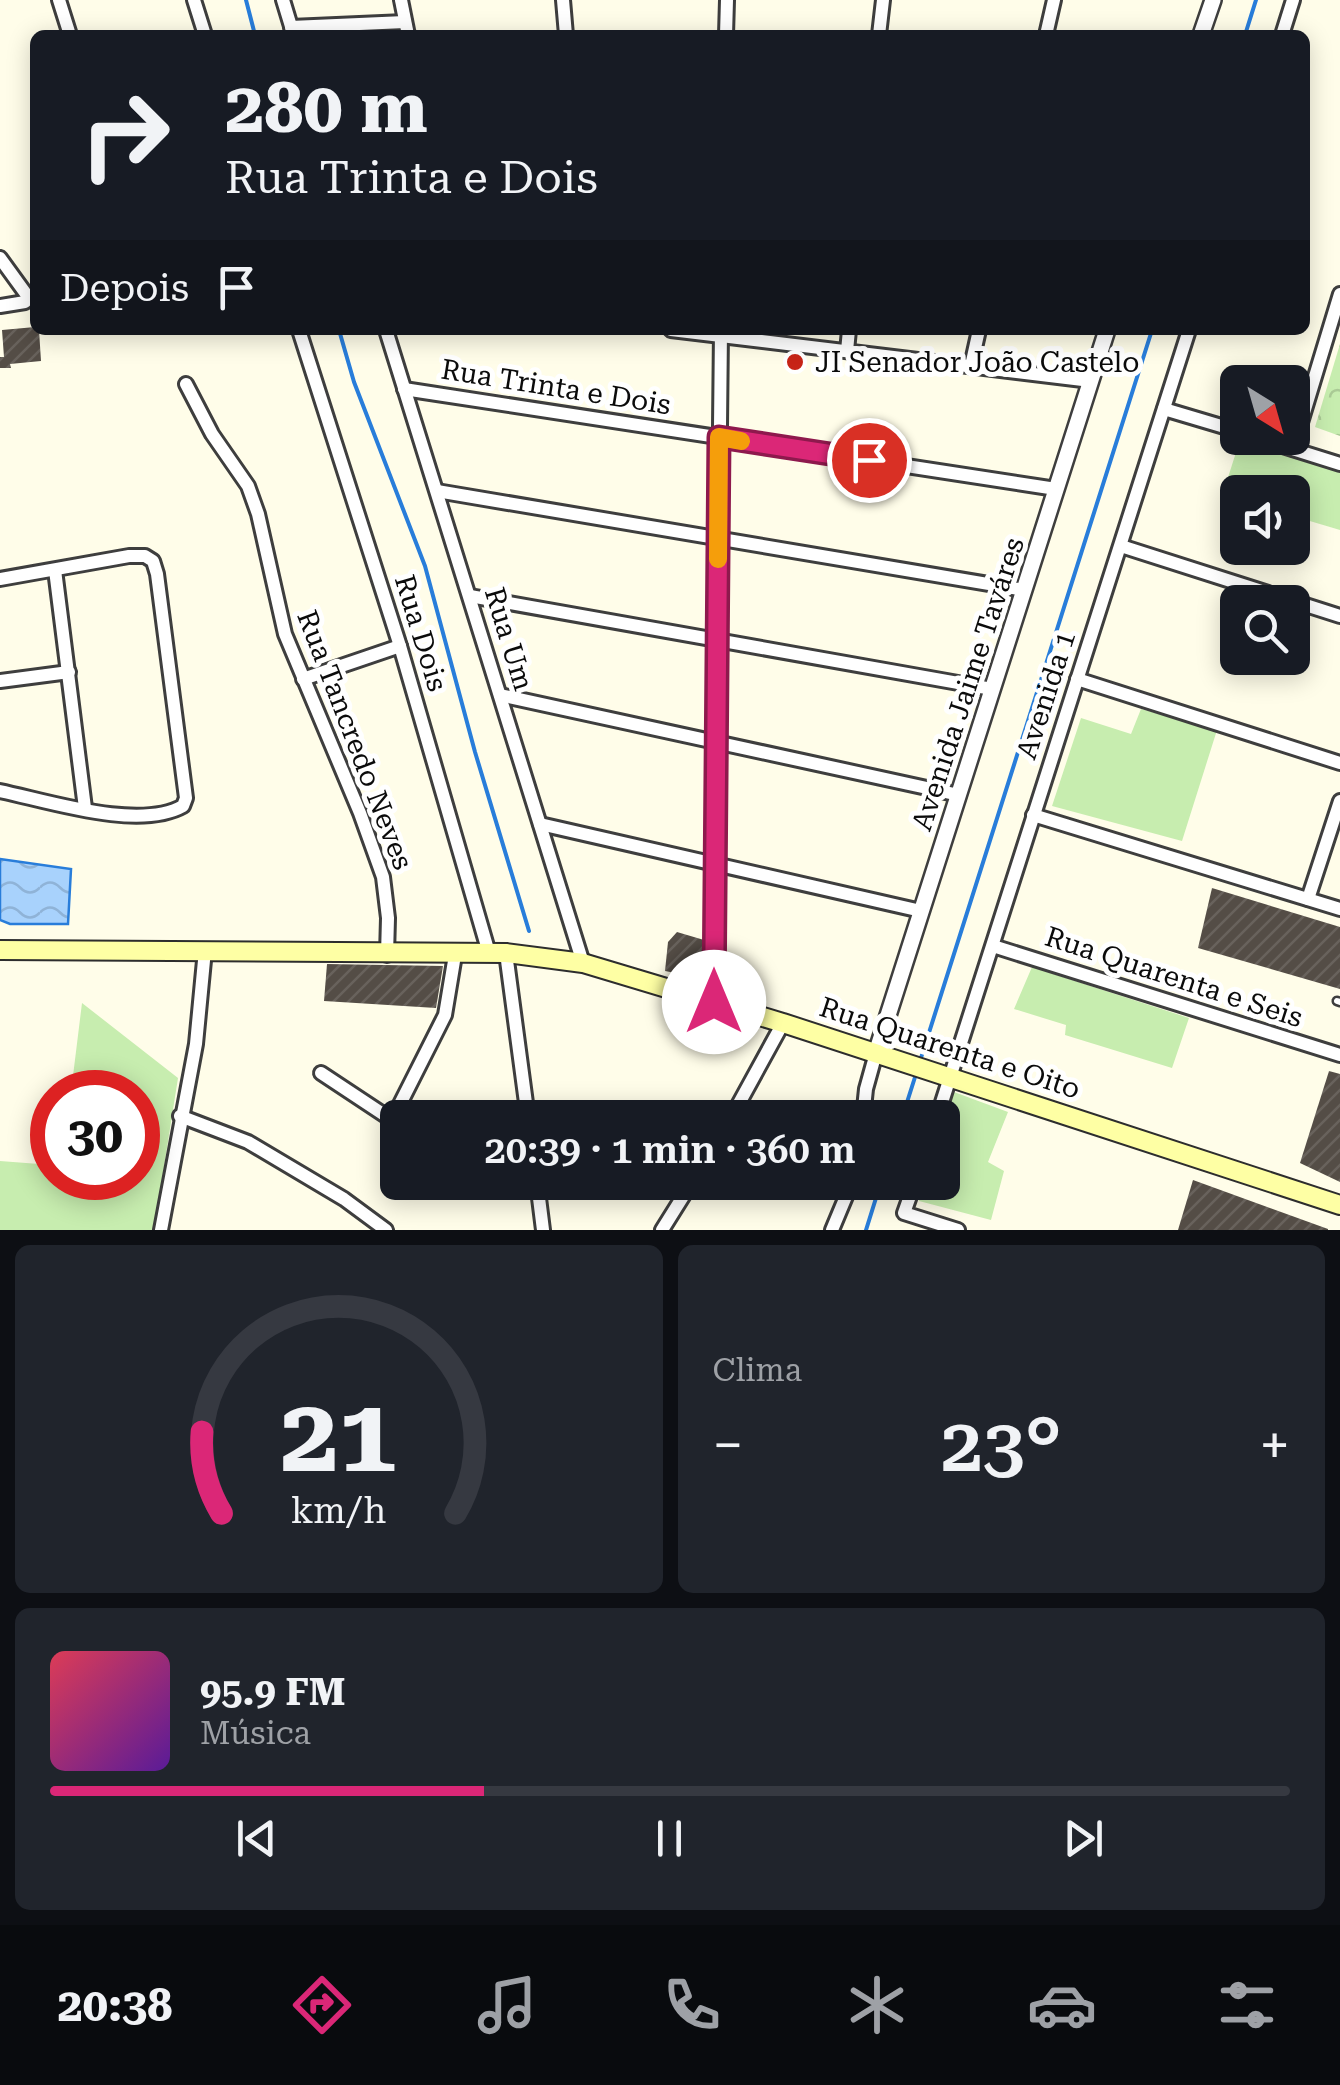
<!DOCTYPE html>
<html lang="pt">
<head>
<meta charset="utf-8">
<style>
  body { margin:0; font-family:"Roboto Serif",serif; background:#20242c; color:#f1f3f6; height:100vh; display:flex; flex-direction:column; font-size:38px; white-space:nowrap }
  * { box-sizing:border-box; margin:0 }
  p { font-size:32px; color:#9ea1a6 }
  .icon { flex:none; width:55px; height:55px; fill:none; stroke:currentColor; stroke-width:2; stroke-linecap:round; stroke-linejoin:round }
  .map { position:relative; height:1230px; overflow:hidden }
  .drawer { display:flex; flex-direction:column; gap:15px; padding:15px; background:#0d0f14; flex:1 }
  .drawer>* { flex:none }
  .top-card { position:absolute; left:30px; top:30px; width:1280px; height:305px; border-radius:15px; box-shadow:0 5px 25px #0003; background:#171b24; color:#f1f3f6; overflow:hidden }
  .needle { width:65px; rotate:143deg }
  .fabs { position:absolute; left:1220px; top:365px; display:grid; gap:20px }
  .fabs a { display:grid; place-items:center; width:90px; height:90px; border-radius:15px; background:#171b24; box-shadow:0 5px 25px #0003; font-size:50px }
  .speed { position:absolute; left:30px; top:1070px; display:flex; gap:20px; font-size:50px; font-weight:700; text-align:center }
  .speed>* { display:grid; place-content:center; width:130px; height:130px; border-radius:50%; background:#171b24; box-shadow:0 5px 25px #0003; line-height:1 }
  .speed .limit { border:15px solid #d22; background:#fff; color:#111 }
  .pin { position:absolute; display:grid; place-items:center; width:85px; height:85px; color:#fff; margin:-42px; border:5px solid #fff; border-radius:50%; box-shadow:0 2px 10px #0007 }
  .me { position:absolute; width:110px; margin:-55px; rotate:0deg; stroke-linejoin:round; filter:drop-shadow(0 0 8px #0008) }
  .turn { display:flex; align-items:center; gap:35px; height:210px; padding:0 30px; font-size:45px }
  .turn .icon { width:130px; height:130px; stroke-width:2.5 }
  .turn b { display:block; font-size:70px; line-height:85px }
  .then { display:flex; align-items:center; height:95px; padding:0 30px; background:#0003; gap:20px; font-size:38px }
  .big { font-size:75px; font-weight:600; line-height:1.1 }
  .drawer .tile { flex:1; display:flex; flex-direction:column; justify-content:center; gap:15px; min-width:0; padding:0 35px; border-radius:15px; background:#20242c }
  .drawer .dial { align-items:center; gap:0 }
  .dial svg { height:260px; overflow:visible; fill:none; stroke:#363941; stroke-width:7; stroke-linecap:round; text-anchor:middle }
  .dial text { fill:#f1f3f6; stroke:none }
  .song { display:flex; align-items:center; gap:30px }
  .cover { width:120px; height:120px; border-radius:15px; background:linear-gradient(135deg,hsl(350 70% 55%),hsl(270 70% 35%)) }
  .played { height:10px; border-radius:5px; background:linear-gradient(90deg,#db2777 35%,#363941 35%) }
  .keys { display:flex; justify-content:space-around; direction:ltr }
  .heat { display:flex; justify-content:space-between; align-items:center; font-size:55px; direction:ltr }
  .drawer .tiles { flex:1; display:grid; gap:15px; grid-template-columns:1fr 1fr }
  .tile:last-child { grid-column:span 2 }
  .trip { position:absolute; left:380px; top:1100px; width:580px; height:100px; border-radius:15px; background:#171b24; box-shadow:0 5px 25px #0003; font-weight:600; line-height:100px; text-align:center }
  .dock { display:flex; height:160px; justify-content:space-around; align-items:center; background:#090b0e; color:#9ea1a6 }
  .dock .icon { width:70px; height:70px }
  .dock .active { color:#db2777 }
  .dock b { font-size:45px; color:#f1f3f6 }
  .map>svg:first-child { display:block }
  .grass { fill:#c7edaf }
  .park { fill:url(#park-crowns) }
  .water { fill:url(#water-waves); stroke:#287dda; stroke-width:2.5 }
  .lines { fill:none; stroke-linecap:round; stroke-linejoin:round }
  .stream { stroke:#287dda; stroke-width:4 }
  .building { fill:url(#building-hatch) }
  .service-casing { stroke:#3e3e3e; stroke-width:11 }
  .minor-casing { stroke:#3e3e3e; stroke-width:18 }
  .tertiary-casing { stroke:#3e3e3e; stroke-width:20 }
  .secondary-casing { stroke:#2d2d2d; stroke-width:22 }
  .service { stroke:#fff; stroke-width:6 }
  .minor { stroke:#fff; stroke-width:12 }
  .tertiary { stroke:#fff; stroke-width:15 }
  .secondary { stroke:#feffa4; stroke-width:18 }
  .route-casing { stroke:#8e194d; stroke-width:25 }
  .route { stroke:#db2777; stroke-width:18 }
  .slow { stroke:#f59e0b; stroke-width:18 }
  .poi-dot { fill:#c72417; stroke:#fff; stroke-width:4 }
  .labels { text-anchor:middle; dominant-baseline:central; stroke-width:10; stroke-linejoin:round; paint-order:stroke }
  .poi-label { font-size:28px; fill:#0b0b0b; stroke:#fff; text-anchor:start }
  .street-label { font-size:28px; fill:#0b0b0b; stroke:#fff }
</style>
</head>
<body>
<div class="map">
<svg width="1340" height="1230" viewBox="0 0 1340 1230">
  <defs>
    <pattern id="park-crowns" width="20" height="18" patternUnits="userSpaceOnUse" patternTransform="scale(2.5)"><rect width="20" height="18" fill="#c7edaf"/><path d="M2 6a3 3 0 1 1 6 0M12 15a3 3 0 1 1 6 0" fill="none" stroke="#aaca95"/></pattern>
    <pattern id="water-waves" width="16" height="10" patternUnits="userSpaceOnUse" patternTransform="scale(2.5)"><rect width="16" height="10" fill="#a8d2fc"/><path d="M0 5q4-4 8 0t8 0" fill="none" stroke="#8fb3d7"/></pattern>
    <pattern id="building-hatch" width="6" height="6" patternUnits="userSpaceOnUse" patternTransform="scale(2.5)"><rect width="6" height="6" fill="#544d46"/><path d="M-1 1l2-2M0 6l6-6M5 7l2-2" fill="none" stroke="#68625c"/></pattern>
  </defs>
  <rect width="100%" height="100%" fill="#fffde9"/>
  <!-- grass -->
  <g class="grass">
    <path d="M1240 440 1340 472V530L1293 516 1292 492H1238L1237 501 1222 496Z"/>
    <path d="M1141 709 1217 730 1182 841 1052 806 1081 718 1131 734Z"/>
    <path d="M1032 967 1189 1018 1172 1068 1065 1035 1066 1025 1014 1009Z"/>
    <path d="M82 1003 178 1078 154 1230H0V1161L52 1165V1178H138V1092H71Z"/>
    <path d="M954 1092 1008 1112 988 1162 1004 1171 991 1220 919 1201 925 1183 942 1182 943 1129Z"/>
  </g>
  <!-- park -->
  <path class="park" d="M1340 344V436L1315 427Z"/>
  <!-- water -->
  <path class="water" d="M0 859 71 869 68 924H10L0 920Z"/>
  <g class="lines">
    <!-- stream -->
    <g class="stream">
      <path d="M246 0 255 35"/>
      <path d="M1245 35 1256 0"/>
      <path d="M339 330 354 382 425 566 475 752 529 931"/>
      <path d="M920 1061 1152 330"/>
      <path d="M902 1118 916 1074"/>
      <path d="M866 1230 881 1182"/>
    </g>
  </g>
  <!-- building -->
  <g class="building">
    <path d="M35 327 39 330 41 361 10 364 11 368H0V357H4L2 330Z"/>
    <path d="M1212 888 1340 927V989L1198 948Z"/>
    <path d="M677 932 704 940V971L696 977 665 971 668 942Z"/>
    <path d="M327 964 443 966 436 1008 324 1001Z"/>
    <path d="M1329 1071 1340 1074V1182L1300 1163Z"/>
    <path d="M1193 1180 1328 1229V1230H1178Z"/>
  </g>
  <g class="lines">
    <!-- service casing -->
    <g class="service-casing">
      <path id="service" d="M1337 1001 1340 1002"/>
    </g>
    <!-- minor casing -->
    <g class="minor-casing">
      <g id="minor">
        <path d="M59 0 70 35"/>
        <path d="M194 0 205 35"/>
        <path d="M283 0 293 33"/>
        <path d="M401 0 408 35"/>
        <path d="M563 0 566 35"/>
        <path d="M291 27 405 22"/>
        <path d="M726 35 727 0"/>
        <path d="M879 35 883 0"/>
        <path d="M1046 35 1054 0"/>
        <path d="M1282 35 1293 0"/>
        <path d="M0 258 29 298 25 302 0 306"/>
        <path d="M299 330 400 646 489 953"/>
        <path d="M386 330 583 963"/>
        <path d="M671 330 1091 381"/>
        <path d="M847 351 849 330"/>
        <path d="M971 366 979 330"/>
        <path d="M186 384 212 434 248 486 258 514 285 634 360 813 383 877 388 918 387 955"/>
        <path d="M404 389 1056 489"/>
        <path d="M1164 409 1238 431"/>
        <path d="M1257 438 1340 464"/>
        <path d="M1293 449 1340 294"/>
        <path d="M437 491 1024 590"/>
        <path d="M1121 546 1340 616"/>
        <path d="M55 570 85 808"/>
        <path d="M0 579 129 556H145L153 561 157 574 186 798 183 806C139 831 48 801 0 791"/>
        <path d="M470 596 992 689"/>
        <path d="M303 679 400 646"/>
        <path d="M1077 679 1340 763"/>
        <path d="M0 681 69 672"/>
        <path d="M500 695 959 795"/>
        <path d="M1033 815 1340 909"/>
        <path d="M540 824 921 911"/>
        <path d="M1308 899 1340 801"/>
        <path d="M993 946 1340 1055"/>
        <path d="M506 953 528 1118"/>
        <path d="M714 1003 721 330"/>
        <path d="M321 1073 395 1122"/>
        <path d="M180 1116 248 1142 344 1199 386 1230"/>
        <path d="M731 1118 783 1023"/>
        <path d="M863 1118 866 1089 876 1053"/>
        <path d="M937 1118 1189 330"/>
        <path d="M392 1120 445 1015 455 955"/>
        <path d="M537 1182 543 1230"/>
        <path d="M915 1182 904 1213 958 1230"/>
        <path d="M161 1230 196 1044 205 950"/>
        <path d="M662 1230 692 1182"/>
        <path d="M832 1230 852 1182"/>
      </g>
    </g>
    <!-- tertiary casing -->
    <g class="tertiary-casing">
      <g id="tertiary">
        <path d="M1201 35 1213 0"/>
        <path d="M876 1053 1107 330"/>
      </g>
    </g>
    <!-- secondary casing -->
    <g class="secondary-casing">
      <path id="secondary" d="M0 950 506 953 583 963 783 1023 1340 1205"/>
    </g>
    <!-- service -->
    <use href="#service" class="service"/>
    <!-- minor -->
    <use href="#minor" class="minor"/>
    <!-- tertiary -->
    <use href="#tertiary" class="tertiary"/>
    <!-- secondary -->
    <use href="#secondary" class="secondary"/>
  </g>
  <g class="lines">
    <!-- route casing -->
    <g class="route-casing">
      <path id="route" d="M714 1002 719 437 869 460"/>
    </g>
    <!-- route -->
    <use href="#route" class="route"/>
    <!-- slow -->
    <path class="slow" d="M718 559 719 437 741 441"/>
  </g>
  <!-- markers -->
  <circle class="poi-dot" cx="795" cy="362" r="10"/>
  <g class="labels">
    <!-- poi labels -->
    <g class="poi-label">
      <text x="815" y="362">JI Senador João Castelo</text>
    </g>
    <!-- street labels -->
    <g class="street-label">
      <text transform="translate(556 387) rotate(9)">Rua Trinta e Dois</text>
      <text transform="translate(421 633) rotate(73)">Rua Dois</text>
      <text transform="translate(509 639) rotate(73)">Rua Um</text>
      <text transform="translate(968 684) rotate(-72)">Avenida Jaime Taváres</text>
      <text transform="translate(1046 695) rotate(-72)">Avenida 1</text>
      <text transform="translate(355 740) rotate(69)">Rua Tancredo Neves</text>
      <text transform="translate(1174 977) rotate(18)">Rua Quarenta e Seis</text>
      <text transform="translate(950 1048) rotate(18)">Rua Quarenta e Oito</text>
    </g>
  </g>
</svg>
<div class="fabs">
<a><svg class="needle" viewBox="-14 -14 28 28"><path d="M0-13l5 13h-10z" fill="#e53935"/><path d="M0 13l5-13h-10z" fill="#9ea1a6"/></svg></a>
<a><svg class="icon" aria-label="sound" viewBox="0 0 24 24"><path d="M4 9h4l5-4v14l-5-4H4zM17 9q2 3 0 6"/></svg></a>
<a><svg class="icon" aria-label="search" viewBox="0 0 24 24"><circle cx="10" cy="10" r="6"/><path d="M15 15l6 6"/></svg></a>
</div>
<div class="speed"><div class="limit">30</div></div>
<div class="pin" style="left:869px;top:460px;background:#d93025"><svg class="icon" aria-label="arrive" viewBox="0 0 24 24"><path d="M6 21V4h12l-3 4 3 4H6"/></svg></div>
<svg class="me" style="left:714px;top:1002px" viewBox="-20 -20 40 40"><circle r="19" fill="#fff"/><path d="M0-13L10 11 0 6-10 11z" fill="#db2777"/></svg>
<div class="trip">20:39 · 1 min · 360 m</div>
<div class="top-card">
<div class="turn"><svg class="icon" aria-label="right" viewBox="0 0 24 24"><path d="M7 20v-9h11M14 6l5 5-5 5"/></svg><div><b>280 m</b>Rua Trinta e Dois</div></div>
<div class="then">Depois<svg class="icon" aria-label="arrive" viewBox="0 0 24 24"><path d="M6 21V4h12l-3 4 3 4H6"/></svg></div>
</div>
</div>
<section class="drawer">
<div class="tiles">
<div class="tile dial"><svg viewBox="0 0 100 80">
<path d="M14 69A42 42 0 1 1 86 69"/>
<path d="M14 69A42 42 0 0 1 8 44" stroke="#db2777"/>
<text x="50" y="56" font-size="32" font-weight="700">21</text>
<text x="50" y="72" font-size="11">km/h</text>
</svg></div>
<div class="tile"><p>Clima</p>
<div class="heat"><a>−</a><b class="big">23°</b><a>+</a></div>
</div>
<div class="tile">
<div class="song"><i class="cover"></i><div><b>95.9 FM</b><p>Música</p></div></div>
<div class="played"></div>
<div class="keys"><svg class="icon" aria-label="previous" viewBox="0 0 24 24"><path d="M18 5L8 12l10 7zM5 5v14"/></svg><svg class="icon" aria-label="pause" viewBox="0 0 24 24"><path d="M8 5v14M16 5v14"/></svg><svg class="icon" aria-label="next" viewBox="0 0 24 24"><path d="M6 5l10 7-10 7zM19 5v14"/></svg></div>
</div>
</div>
</section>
<nav class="dock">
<b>20:38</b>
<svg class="icon active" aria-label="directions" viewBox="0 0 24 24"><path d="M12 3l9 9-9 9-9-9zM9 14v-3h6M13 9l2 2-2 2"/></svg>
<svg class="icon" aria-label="music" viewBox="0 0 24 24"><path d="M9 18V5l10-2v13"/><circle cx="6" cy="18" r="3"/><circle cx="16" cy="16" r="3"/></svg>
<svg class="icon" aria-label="phone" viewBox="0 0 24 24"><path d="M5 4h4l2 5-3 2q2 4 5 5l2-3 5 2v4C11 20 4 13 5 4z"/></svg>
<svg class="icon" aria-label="climate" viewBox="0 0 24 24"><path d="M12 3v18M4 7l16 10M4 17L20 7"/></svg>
<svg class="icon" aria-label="car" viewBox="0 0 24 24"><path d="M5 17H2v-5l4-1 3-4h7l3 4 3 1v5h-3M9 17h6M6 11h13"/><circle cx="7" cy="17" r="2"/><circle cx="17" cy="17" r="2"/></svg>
<svg class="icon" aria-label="filters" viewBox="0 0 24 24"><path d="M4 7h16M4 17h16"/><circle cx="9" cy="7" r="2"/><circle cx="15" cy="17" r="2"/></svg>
</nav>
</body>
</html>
